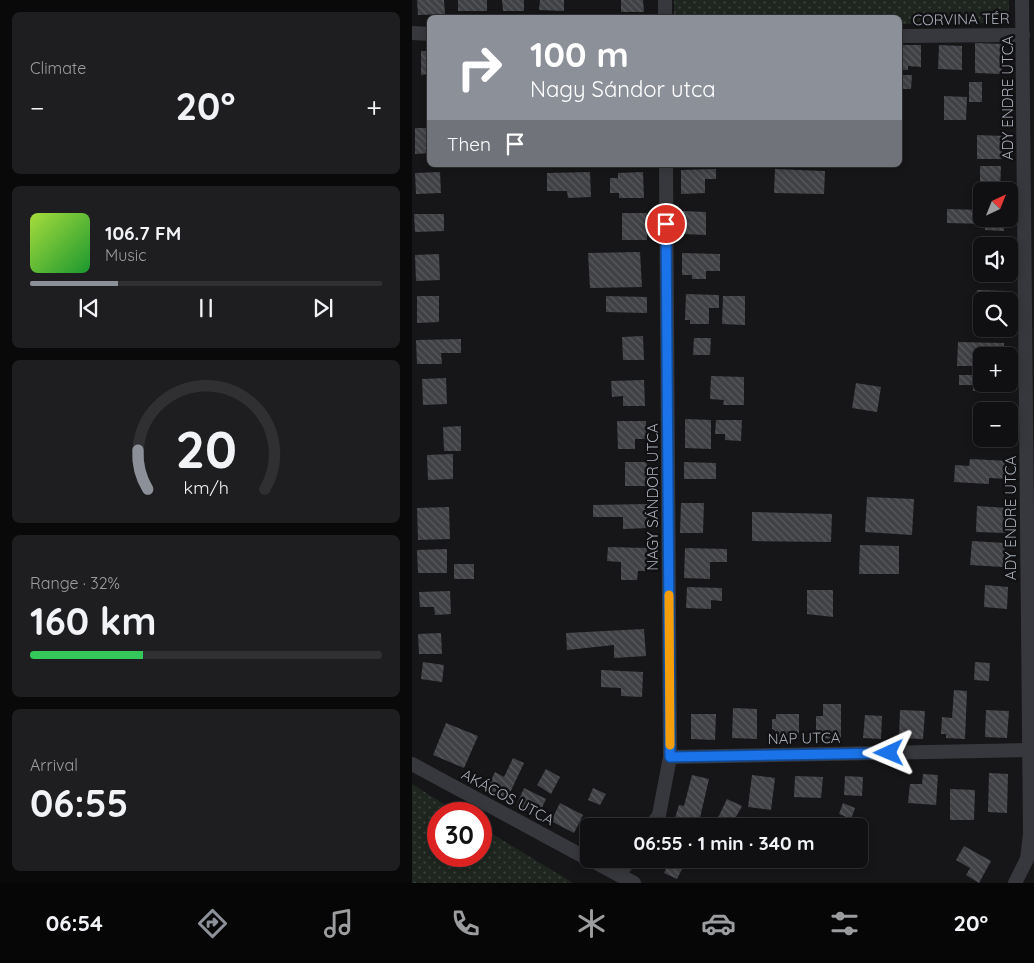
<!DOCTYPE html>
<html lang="en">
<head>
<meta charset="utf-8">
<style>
  body { margin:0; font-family:Quicksand,sans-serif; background:#1e1e20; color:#f1f3f6; height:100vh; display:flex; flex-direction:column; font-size:19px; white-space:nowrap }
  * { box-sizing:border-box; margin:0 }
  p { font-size:16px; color:#9c9d9f }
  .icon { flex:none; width:28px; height:28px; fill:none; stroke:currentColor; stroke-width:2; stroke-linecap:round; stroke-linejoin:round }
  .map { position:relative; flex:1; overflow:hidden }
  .drawer { display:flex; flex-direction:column; gap:12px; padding:12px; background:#09090a; width:412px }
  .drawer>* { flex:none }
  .guide { position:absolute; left:15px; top:15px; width:475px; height:152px; border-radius:8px; box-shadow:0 2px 8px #0003,0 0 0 1px #303032; background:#8c9099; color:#fff; overflow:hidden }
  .needle { width:32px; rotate:43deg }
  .fabs { position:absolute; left:561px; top:182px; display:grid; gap:10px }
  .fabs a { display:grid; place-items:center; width:45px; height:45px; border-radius:8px; background:#101012; box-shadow:0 2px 8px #0003,0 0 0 1px #303032; font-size:25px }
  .speed { position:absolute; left:15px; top:802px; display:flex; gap:10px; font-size:25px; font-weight:700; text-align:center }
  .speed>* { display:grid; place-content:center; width:65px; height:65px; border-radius:50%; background:#101012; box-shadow:0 2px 8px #0003,0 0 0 1px #303032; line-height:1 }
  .speed .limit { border:8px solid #d22; background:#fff; color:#111 }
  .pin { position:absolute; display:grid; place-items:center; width:42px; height:42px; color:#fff; margin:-21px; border:2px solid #fff; border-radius:50%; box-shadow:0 1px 5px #0007 }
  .me { position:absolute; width:55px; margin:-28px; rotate:269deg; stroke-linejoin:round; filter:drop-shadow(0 0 4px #0008) }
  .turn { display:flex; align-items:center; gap:18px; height:105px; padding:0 20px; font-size:22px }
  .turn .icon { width:65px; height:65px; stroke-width:2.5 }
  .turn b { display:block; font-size:35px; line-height:42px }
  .then { display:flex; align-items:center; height:48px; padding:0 20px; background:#0003; gap:10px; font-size:19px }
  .big { font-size:38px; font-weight:700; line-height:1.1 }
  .drawer .widget { flex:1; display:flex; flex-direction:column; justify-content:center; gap:8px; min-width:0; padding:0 18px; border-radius:8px; background:#1e1e20 }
  .drawer .dial { align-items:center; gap:0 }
  .dial svg { height:130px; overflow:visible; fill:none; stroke:#303032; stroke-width:7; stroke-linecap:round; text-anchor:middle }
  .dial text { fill:#f1f3f6; stroke:none }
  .song { display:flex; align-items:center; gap:15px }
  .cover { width:60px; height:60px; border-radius:8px; background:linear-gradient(135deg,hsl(80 70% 55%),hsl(130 70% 35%)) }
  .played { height:5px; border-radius:2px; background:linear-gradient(90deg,#8c9099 25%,#303032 25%) }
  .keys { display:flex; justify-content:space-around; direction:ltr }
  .heat { display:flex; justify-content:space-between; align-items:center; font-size:28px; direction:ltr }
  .charge { height:8px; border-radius:4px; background:linear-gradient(90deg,#34c759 32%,#303032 0) }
  .trip { position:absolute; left:168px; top:818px; width:288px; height:50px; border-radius:8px; background:#101012; box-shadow:0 2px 8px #0003,0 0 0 1px #303032; font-weight:700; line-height:50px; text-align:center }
  .dock { display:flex; height:80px; justify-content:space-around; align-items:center; background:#060607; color:#9c9d9f }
  .dock .icon { width:35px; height:35px }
  .dock .on { color:#8c9099 }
  .dock b { font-size:22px; color:#f1f3f6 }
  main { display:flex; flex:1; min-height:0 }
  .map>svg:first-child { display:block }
  .park { fill:url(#park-dots) }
  .building { fill:url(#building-back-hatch) }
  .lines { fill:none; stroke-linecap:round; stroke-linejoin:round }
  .street { stroke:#37383d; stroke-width:14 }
  .route-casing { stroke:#114b97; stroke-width:12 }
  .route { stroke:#1a73e8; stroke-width:9 }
  .slow { stroke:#f59e0b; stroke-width:9 }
  .labels { text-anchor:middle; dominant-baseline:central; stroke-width:5; stroke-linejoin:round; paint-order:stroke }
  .street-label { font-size:15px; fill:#a8adb8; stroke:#111113 }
</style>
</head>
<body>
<main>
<section class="drawer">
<div class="widget"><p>Climate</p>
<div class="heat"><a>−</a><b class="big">20°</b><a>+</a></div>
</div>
<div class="widget">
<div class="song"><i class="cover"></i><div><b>106.7 FM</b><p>Music</p></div></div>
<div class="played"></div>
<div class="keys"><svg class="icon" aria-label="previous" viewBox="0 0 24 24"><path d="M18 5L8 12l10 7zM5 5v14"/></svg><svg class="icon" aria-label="pause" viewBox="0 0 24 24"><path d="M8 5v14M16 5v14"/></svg><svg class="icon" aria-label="next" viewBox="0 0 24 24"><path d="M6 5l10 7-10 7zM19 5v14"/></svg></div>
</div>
<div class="widget dial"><svg viewBox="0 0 100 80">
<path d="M14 69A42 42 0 1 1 86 69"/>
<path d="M14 69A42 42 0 0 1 8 45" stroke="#8c9099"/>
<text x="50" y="56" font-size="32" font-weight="700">20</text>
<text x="50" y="72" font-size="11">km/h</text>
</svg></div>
<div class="widget"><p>Range · 32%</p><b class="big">160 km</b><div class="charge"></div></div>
<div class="widget"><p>Arrival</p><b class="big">06:55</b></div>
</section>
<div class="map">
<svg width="622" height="883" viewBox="0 0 622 883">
  <defs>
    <pattern id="park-dots" width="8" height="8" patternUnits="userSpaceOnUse" patternTransform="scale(1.25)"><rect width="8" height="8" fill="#1e261f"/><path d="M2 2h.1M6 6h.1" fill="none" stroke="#3c433d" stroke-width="1.8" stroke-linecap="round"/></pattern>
    <pattern id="building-back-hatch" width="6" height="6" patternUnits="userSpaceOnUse" patternTransform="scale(1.25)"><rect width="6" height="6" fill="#404145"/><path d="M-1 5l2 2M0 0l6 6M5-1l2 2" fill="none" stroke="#595a5e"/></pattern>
  </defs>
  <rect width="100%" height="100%" fill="#161618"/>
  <!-- park -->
  <g class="park">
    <path d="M262 0H597V23L488 24V18L262 17Z"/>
    <path d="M0 784 48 814H26V856H69V827L161 883H0Z"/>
  </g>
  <!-- building -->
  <g class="building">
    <path d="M5 0H32L33 14 6 15Z"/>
    <rect x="46" y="0" width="29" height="11"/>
    <path d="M90 0H112V11H91Z"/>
    <path d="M128 0H152V11L127 10Z"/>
    <path d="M209 0H231L232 12H209Z"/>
    <path d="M563 43 591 44 590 74 563 73Z"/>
    <path d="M488 45H509V67L496 66V70H488Z"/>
    <path d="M527 45 550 46V70L526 69Z"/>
    <path d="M9 51H18V74L9 75Z"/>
    <path d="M488 75H500L499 89H488Z"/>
    <rect x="557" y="82" width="13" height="20"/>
    <path d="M532 96 555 97 554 120H532Z"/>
    <path d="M3 128H18V153L3 154Z"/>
    <path d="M565 135 591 136 590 159H565Z"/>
    <path d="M568 166H589L588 191H570L568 193Z"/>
    <path d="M304 169V179H293V193L269 194V170Z"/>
    <path d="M363 169 413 171 412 194 362 193Z"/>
    <path d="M28 172 29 193 4 194 3 173Z"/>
    <path d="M178 172 179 197 156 198 155 191H135V173Z"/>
    <path d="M231 172 232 198H207V193H198V178H206V173Z"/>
    <path d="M535 209 570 210V219H592V231L573 230V224L535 223Z"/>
    <path d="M271 211 294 212V235L271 234Z"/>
    <rect x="210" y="213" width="25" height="27"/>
    <path d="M2 214H32V231L3 232Z"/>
    <path d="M228 252 230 287 178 288 176 253Z"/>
    <path d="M564 252H570V266H563Z"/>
    <path d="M270 253 308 254V271H294V279H280V275H270Z"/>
    <path d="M27 254 28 280 4 281 3 255Z"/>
    <path d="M565 290 595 291V301H570V310L564 309Z"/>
    <path d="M274 294 307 295V308H297V324H278V320H273Z"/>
    <path d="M5 296H27V322L5 323Z"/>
    <path d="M194 296 235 297V313L194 312Z"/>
    <path d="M311 296H333V325L310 324Z"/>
    <path d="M231 336 232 360H211L210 337Z"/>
    <path d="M282 338H299L298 355H281Z"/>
    <path d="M49 339V353H29L30 364H5L4 340Z"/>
    <path d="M546 342 592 343V356H570V366H545Z"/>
    <path d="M547 375H570V384H595L596 391H561V385H547Z"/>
    <path d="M299 376 332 377V405H311L312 400 298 399Z"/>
    <path d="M34 378 35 404 11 405 10 379Z"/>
    <path d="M232 380 233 406H211V396L200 397 199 381Z"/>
    <path d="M444 383 469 387 465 412 440 408Z"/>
    <path d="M568 415H570V440L566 439Z"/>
    <path d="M273 419 299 420V449L273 448Z"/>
    <path d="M304 420H330L329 441 313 440V434H303Z"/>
    <path d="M205 421H234V439H223V449H206Z"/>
    <path d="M49 426V451H32L31 427Z"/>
    <path d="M41 454V479L16 480 15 455Z"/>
    <path d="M558 459 597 461 596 479 577 478V484L542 482 543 465 557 466Z"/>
    <rect x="213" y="462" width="22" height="24"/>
    <path d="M272 462 304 463V479H272Z"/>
    <path d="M455 497 502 499 500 535 453 532Z"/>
    <path d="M269 503H292L291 533H268Z"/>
    <path d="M235 504 236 528 211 529V517H181V505Z"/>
    <path d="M565 506 595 508 594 533 564 532Z"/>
    <path d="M37 507 38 539 6 540 5 508Z"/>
    <path d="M340 512 420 514 419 542 340 541Z"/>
    <path d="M560 541 593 543 591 567 558 565Z"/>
    <path d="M448 545 487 546V574H447Z"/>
    <path d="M196 547 235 548 234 571H226L225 580H209V562L195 561Z"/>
    <path d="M273 548 315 549V562H298V579L272 578Z"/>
    <path d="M35 549V573H6L5 550Z"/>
    <rect x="42" y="564" width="20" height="15"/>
    <path d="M573 585 596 587 595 609 572 607Z"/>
    <path d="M275 587 310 588V601L299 600V609L274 608Z"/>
    <path d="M395 590H421V617L395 614Z"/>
    <path d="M38 591 39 614 23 615 22 607H8L7 592Z"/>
    <path d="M232 629 234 656 202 658V645L155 650 154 633Z"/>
    <path d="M29 633 30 654H7L6 634Z"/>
    <path d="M11 662 32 665 30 682 9 679Z"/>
    <path d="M563 662 578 663 577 681 562 680Z"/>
    <path d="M189 670 231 672 230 697 209 696V688L189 687Z"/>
    <path d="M542 690 555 691 553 739 534 738V734H529L530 717 540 718Z"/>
    <path d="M411 704H429V739L404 738V716H411Z"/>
    <path d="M321 708 345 709V739L320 738Z"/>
    <path d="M488 710 513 711 511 739 487 738Z"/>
    <path d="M574 710 597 711 595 738 573 737Z"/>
    <path d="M279 714H304L303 740 279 739Z"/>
    <path d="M364 714H387V739L363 738V730L360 729V719H364Z"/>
    <path d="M453 715 470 716 469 739 451 738Z"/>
    <path d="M34 723 66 736 52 768 21 755Z"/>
    <path d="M101 758 112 763 95 799 75 789 83 772 92 777Z"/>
    <path d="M134 769 148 777 139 794 125 785Z"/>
    <path d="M577 773 596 774 595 813 576 812Z"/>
    <path d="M511 774 526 775 524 805 496 803 498 784H510Z"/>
    <path d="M280 775 297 779 286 826 262 821 267 805 272 806Z"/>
    <path d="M340 775 363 778 359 810 336 807Z"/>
    <path d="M383 776 411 777 409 798 382 797Z"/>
    <path d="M433 776 451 777 450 796 432 795Z"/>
    <path d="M112 788 134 799 126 816 104 806Z"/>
    <path d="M181 788 194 794 188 805 176 800Z"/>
    <path d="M538 789 563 790 562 820H538Z"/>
    <path d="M315 799 330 806 319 826H302Z"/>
    <path d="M148 803 171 815 162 833 139 821Z"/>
    <path d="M431 803 443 808 439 819 427 814Z"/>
    <path d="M552 846 579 861 567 883 554 875 558 868 544 860Z"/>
    <path d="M259 859H275L265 879 252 873Z"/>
  </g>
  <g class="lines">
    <!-- street -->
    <g class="street">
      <path d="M253 0V18"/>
      <path d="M0 33 18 34"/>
      <path d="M488 36 611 35"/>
      <path d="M258 757 616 750"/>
      <path d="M0 764 176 859"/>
      <path d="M239 826 247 815 258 757 254 165"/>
      <path d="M177 859 222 883"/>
      <path d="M207 875 218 859"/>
      <path d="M603 883 615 859 618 834 610 0"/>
    </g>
  </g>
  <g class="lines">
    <!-- route casing -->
    <g class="route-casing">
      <path id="route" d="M254 224 258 757 477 753"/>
    </g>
    <!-- route -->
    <use href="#route" class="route"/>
    <!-- slow -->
    <path class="slow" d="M257 595 258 745"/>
  </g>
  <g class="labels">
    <!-- street labels -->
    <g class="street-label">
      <text transform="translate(549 19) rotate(-1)">CORVINA TÉR</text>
      <text transform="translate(595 98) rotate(-90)">ADY ENDRE UTCA</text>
      <text transform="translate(240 497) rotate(-90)">NAGY SÁNDOR UTCA</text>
      <text transform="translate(598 518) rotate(-90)">ADY ENDRE UTCA</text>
      <text transform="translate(392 738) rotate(-1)">NAP UTCA</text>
      <text transform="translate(96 797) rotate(28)">AKÁCOS UTCA</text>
    </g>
  </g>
</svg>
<div class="fabs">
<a><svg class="needle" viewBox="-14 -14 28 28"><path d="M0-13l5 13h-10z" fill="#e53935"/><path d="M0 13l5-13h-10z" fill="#9c9d9f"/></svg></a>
<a><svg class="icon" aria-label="sound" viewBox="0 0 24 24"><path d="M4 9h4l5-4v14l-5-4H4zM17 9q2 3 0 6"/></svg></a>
<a><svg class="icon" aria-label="search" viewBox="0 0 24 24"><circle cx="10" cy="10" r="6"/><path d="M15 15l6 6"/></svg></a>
<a>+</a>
<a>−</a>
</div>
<div class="speed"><div class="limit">30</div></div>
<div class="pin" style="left:254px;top:224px;background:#d93025"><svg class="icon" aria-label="arrive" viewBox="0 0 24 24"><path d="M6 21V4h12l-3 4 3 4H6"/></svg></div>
<svg class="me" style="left:477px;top:753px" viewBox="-20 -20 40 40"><path d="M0-17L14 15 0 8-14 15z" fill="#1a73e8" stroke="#fff" stroke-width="4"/></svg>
<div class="trip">06:55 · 1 min · 340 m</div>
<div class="guide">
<div class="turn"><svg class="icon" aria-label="right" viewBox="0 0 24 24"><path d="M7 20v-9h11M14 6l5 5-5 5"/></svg><div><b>100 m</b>Nagy Sándor utca</div></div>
<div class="then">Then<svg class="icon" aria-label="arrive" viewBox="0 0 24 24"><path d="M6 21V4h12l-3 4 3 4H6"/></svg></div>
</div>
</div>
</main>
<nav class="dock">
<b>06:54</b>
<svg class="icon on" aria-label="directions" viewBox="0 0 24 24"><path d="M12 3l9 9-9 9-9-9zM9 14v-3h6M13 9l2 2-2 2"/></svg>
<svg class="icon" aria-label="music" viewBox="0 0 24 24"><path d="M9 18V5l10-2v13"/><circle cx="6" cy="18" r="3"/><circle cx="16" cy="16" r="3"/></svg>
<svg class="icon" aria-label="phone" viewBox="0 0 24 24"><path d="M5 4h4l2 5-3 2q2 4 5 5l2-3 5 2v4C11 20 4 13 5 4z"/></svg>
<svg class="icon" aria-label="climate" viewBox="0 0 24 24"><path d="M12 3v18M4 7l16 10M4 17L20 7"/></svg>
<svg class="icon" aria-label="car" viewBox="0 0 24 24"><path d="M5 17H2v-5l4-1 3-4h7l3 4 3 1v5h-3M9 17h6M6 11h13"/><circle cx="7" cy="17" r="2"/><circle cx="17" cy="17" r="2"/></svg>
<svg class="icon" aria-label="filters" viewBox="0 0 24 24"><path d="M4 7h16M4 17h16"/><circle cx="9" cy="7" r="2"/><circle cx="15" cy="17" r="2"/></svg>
<b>20°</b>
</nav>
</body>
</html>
